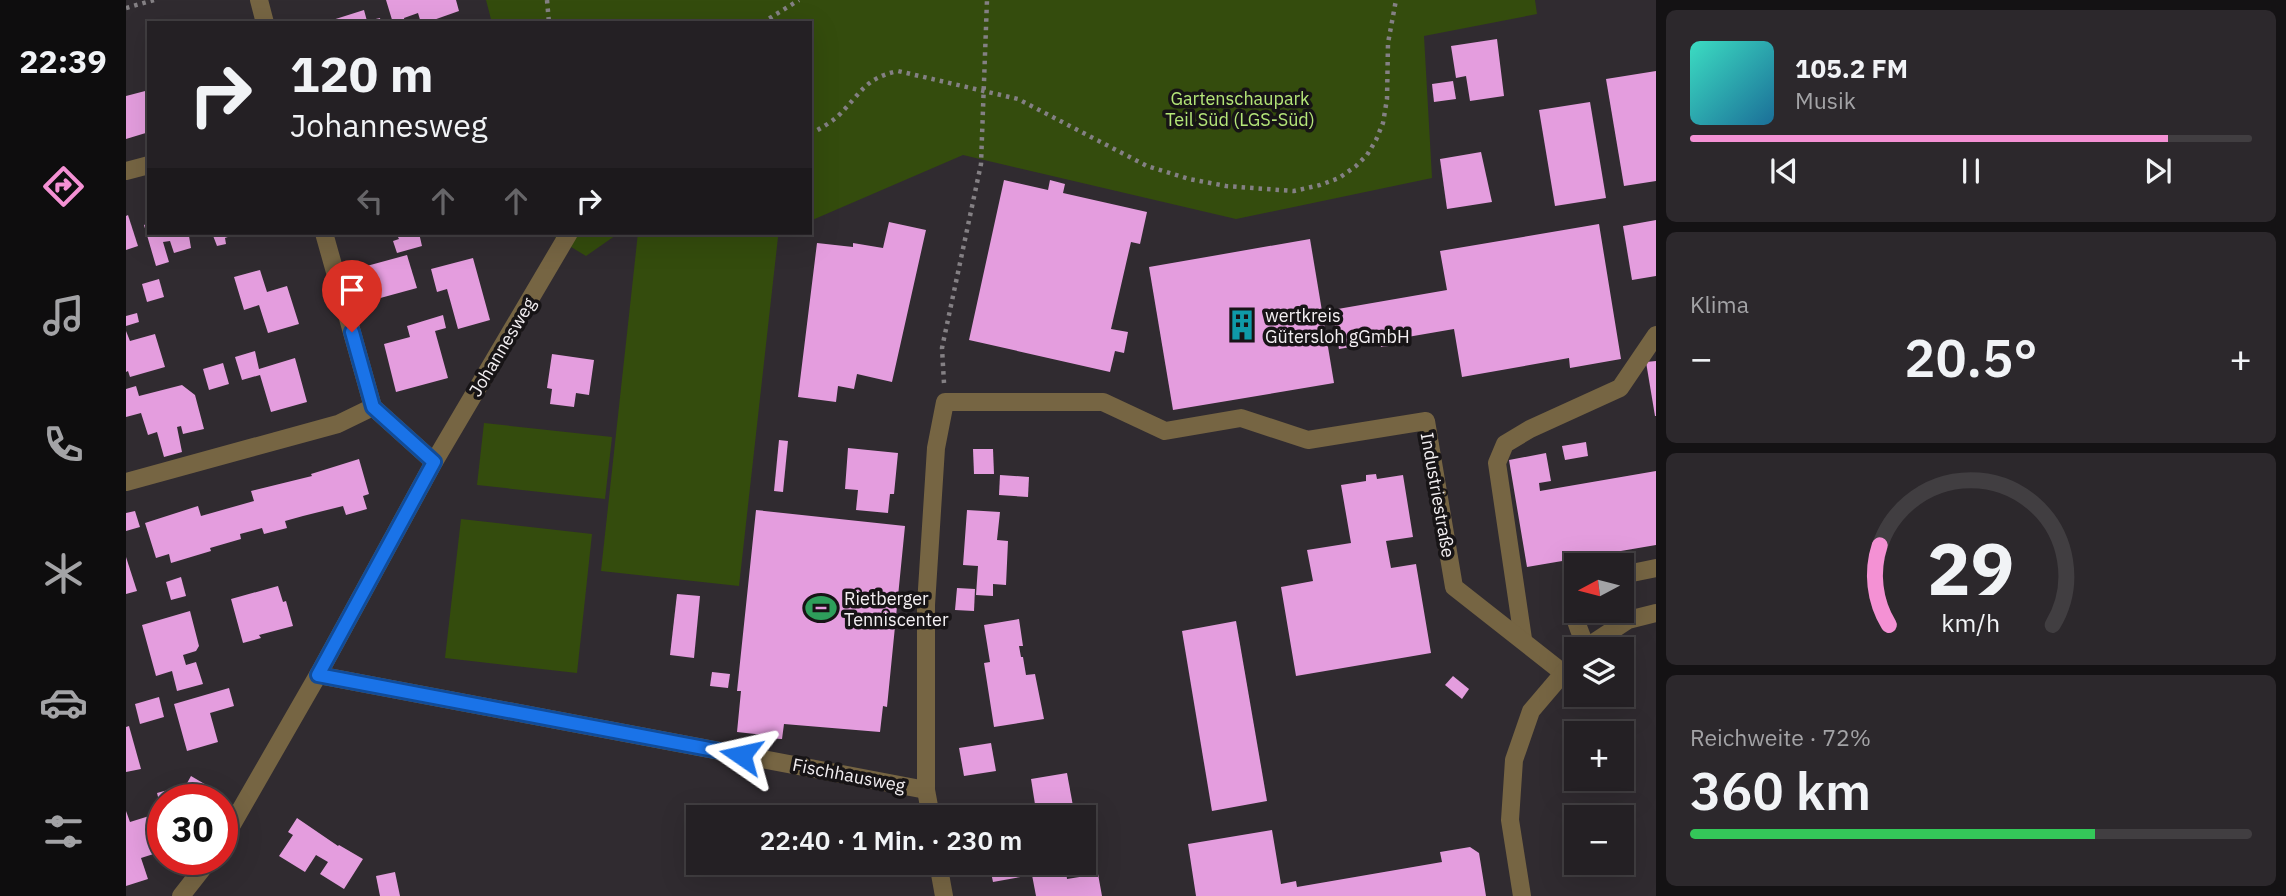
<!DOCTYPE html>
<html lang="de">
<head>
<meta charset="utf-8">
<style>
  body { margin:0; font-family:"IBM Plex Sans",sans-serif; background:#2c282c; color:#f1f3f6; height:100vh; display:flex; flex-direction:column; font-size:26px; white-space:nowrap }
  * { box-sizing:border-box; margin:0 }
  p { font-size:23px; color:#a3a3a6 }
  .icon { flex:none; width:38px; height:38px; fill:none; stroke:currentColor; stroke-width:2; stroke-linecap:round; stroke-linejoin:round }
  .map { position:relative; flex:1; overflow:hidden }
  .drawer { display:flex; flex-direction:column; gap:10px; padding:10px; background:#141214; width:630px }
  .drawer>* { flex:none }
  .banner { position:absolute; left:21px; top:21px; width:665px; height:214px; border-radius:0px; box-shadow:0 7px 28px #0002,0 0 0 2px #413e41; background:#242024; color:#f1f3f6; overflow:hidden }
  .needle { width:46px; rotate:263deg }
  .tools { position:absolute; left:1438px; top:553px; display:grid; gap:14px }
  .tools a { display:grid; place-items:center; width:70px; height:70px; border-radius:0px; background:#242024; box-shadow:0 7px 28px #0002,0 0 0 2px #413e41; font-size:35px }
  .speed { position:absolute; left:21px; top:784px; display:flex; gap:14px; font-size:35px; font-weight:700; text-align:center }
  .speed>* { display:grid; place-content:center; width:91px; height:91px; border-radius:50%; background:#242024; box-shadow:0 7px 28px #0002,0 0 0 2px #413e41; line-height:1 }
  .speed .limit { border:10px solid #d22; background:#fff; color:#111 }
  .pin { position:absolute; display:grid; place-items:center; width:60px; height:60px; color:#fff; margin:-72px -30px; border-radius:50% 50% 50% 0; rotate:-45deg; box-shadow:0 0 7px #0007 }
  .pin .icon { rotate:45deg }
  .me { position:absolute; width:77px; margin:-38px; rotate:281deg; stroke-linejoin:round; filter:drop-shadow(0 0 5px #0008) }
  .turn { display:flex; align-items:center; gap:24px; height:147px; padding:0 28px; font-size:32px }
  .turn .icon { width:91px; height:91px; stroke-width:2.5 }
  .turn b { display:block; font-size:49px; line-height:60px }
  .lanes { display:flex; align-items:center; height:66px; padding:0 28px; background:#0003; justify-content:center; gap:35px; direction:ltr }
  .lanes .off { opacity:.35 }
  .big { font-size:52px; font-weight:600; line-height:1.1 }
  .drawer .card { flex:1; display:flex; flex-direction:column; justify-content:center; gap:10px; min-width:0; padding:0 24px; border-radius:10px; background:#2c282c }
  .drawer .dial { align-items:center; gap:0 }
  .dial svg { height:182px; overflow:visible; fill:none; stroke:#413e41; stroke-width:7; stroke-linecap:round; text-anchor:middle }
  .dial text { fill:#f1f3f6; stroke:none }
  .song { display:flex; align-items:center; gap:21px }
  .cover { width:84px; height:84px; border-radius:10px; background:linear-gradient(135deg,hsl(170 70% 55%),hsl(200 70% 35%)) }
  .played { height:7px; border-radius:4px; background:linear-gradient(90deg,#f491d4 85%,#413e41 85%) }
  .keys { display:flex; justify-content:space-around; direction:ltr }
  .heat { display:flex; justify-content:space-between; align-items:center; font-size:38px; direction:ltr }
  .charge { height:10px; border-radius:5px; background:linear-gradient(90deg,#34c759 72%,#413e41 0) }
  .trip { position:absolute; left:560px; top:805px; width:410px; height:70px; border-radius:0px; background:#242024; box-shadow:0 7px 28px #0002,0 0 0 2px #413e41; font-weight:600; line-height:70px; text-align:center }
  main { display:flex; flex:1; min-height:0 }
  .tabs { display:flex; flex-direction:column; width:126px; justify-content:space-around; align-items:center; background:#0e0d0e; color:#a3a3a6 }
  .tabs .icon { width:49px; height:49px }
  .tabs .current { color:#f491d4 }
  .tabs b { font-size:32px; color:#f1f3f6 }
  .map>svg:first-child { display:block }
  .green { fill:#344c0d }
  .building { fill:#e49dde }
  .lines { fill:none; stroke-linecap:round; stroke-linejoin:round }
  .path { stroke:#848084; stroke-width:4.5; stroke-dasharray:3.5 5; stroke-linecap:butt }
  .minor { stroke:#766543; stroke-width:18 }
  .route-casing { stroke:#114b97; stroke-width:18 }
  .route { stroke:#1a73e8; stroke-width:12 }
  .labels { text-anchor:middle; dominant-baseline:central; stroke-width:7; stroke-linejoin:round; paint-order:stroke }
  .park-label { font-size:18px; fill:#b5e779; stroke:#171416 }
  .poi-label { font-size:18px; fill:#f4f0f3; stroke:#171416; text-anchor:start }
  .street-label { font-size:18px; fill:#f4f0f3; stroke:#171416 }
</style>
</head>
<body>
<main>
<nav class="tabs">
<b>22:39</b>
<svg class="icon current" aria-label="directions" viewBox="0 0 24 24"><path d="M12 3l9 9-9 9-9-9zM9 14v-3h6M13 9l2 2-2 2"/></svg>
<svg class="icon" aria-label="music" viewBox="0 0 24 24"><path d="M9 18V5l10-2v13"/><circle cx="6" cy="18" r="3"/><circle cx="16" cy="16" r="3"/></svg>
<svg class="icon" aria-label="phone" viewBox="0 0 24 24"><path d="M5 4h4l2 5-3 2q2 4 5 5l2-3 5 2v4C11 20 4 13 5 4z"/></svg>
<svg class="icon" aria-label="climate" viewBox="0 0 24 24"><path d="M12 3v18M4 7l16 10M4 17L20 7"/></svg>
<svg class="icon" aria-label="car" viewBox="0 0 24 24"><path d="M5 17H2v-5l4-1 3-4h7l3 4 3 1v5h-3M9 17h6M6 11h13"/><circle cx="7" cy="17" r="2"/><circle cx="17" cy="17" r="2"/></svg>
<svg class="icon" aria-label="filters" viewBox="0 0 24 24"><path d="M4 7h16M4 17h16"/><circle cx="9" cy="7" r="2"/><circle cx="15" cy="17" r="2"/></svg>
</nav>
<div class="map">
<svg width="1530" height="896" viewBox="0 0 1530 896">
  <rect width="100%" height="100%" fill="#302b30"/>
  <!-- green -->
  <g class="green">
    <path d="M360 0H1409L1411 14 1298 36 1306 178 1110 219 837 155 684 221V23H366Z"/>
    <path d="M422 233H493L460 256Z"/>
    <path d="M512 233H617L652 237 613 586 475 571Z"/>
    <path d="M358 423 486 437 479 499 351 485Z"/>
    <path d="M335 519 466 534 451 673 319 658Z"/>
  </g>
  <!-- building -->
  <g class="building">
    <path d="M260 0H330L333 11 299 23H295L292 13 278 18 279 23H267Z"/>
    <path d="M238 10 241 21 254 18 255 23H197Z"/>
    <path d="M1371 39 1378 96 1344 101 1340 76 1330 78 1325 46Z"/>
    <path d="M1530 71V181L1498 186 1480 79Z"/>
    <path d="M1327 81 1330 99 1308 102 1306 84Z"/>
    <path d="M23 90V132L0 139V96Z"/>
    <path d="M1464 102 1480 198 1429 206 1413 110Z"/>
    <path d="M1355 152 1366 202 1321 209 1314 159Z"/>
    <path d="M878 180 922 190 924 180 939 184 937 193 1021 212 1014 244 1005 242 985 329 1002 332 998 353 989 351 984 372 843 340Z"/>
    <path d="M2 215 12 246 0 250V216Z"/>
    <path d="M1530 220V276L1506 280 1497 226Z"/>
    <path d="M763 222 800 230 766 382 731 374 728 389 712 386 710 402 672 397 691 243 727 247V243L757 248Z"/>
    <path d="M23 223V233H70L63 236 65 248 48 253 44 241 37 242 43 262 30 266 18 225Z"/>
    <path d="M1473 224 1495 359 1444 368 1443 358 1336 377 1328 329 1270 339 1271 345 1255 347 1254 342 1213 349 1206 310 1321 290 1314 251Z"/>
    <path d="M86 233H113L99 238 100 244 91 246Z"/>
    <path d="M270 233H293L296 246 271 253 267 241 273 239Z"/>
    <path d="M1184 239 1208 383 1047 410 1023 267Z"/>
    <path d="M281 255 291 288 247 300 237 267Z"/>
    <path d="M347 258 364 320 332 329 321 289 311 292 305 269Z"/>
    <path d="M134 270 141 292 161 286 173 324 142 333 133 305 118 310 108 277Z"/>
    <path d="M33 279 38 297 21 302 16 284Z"/>
    <path d="M11 313 13 322 0 326V316Z"/>
    <path d="M317 315 320 328 309 331 322 378 270 392 258 344 284 337 281 326Z"/>
    <path d="M0 331 4 341 29 334 39 367 4 377 2 371 0 372Z"/>
    <path d="M129 351 133 369 169 358 181 402 145 412 134 375 116 380 109 357Z"/>
    <path d="M426 354 468 360 463 395 450 393 448 407 424 404 426 389 421 388Z"/>
    <path d="M1530 361V416H1529L1520 362Z"/>
    <path d="M97 363 103 384 83 390 77 369Z"/>
    <path d="M56 385 69 395 78 429 57 434 55 426 51 427 56 452 38 457 31 432 22 435 15 413 0 417V389L10 386 13 396Z"/>
    <path d="M653 440 662 441 657 492 648 491Z"/>
    <path d="M1460 442 1462 456 1439 460 1436 446Z"/>
    <path d="M722 448 772 453 768 494H764L762 513 730 510 732 490 719 489Z"/>
    <path d="M847 449H867L868 474H848Z"/>
    <path d="M1420 453 1425 481 1413 483 1414 491 1530 471V545L1401 567 1383 460Z"/>
    <path d="M233 459 243 494 237 496 241 509 220 515 217 506 177 516 159 521 161 528 138 534 136 528 114 534 115 539 84 548 85 551 45 563 43 554 30 558 19 523 72 506 75 516 128 501 125 491 186 476 185 474Z"/>
    <path d="M1250 474 1251 479 1277 475 1287 537 1260 541 1265 568 1290 564 1305 653 1170 676 1155 587 1187 581 1181 550 1225 543 1215 485 1240 481V475Z"/>
    <path d="M874 475 903 477 902 497 873 495Z"/>
    <path d="M630 510 779 526 761 707 757 706 754 732 658 724 656 739 638 738V735L611 732 615 691H611Z"/>
    <path d="M841 510 874 512 871 540 882 541 880 585 867 584V596L850 595 852 566 837 565Z"/>
    <path d="M9 511 14 527 0 531V513Z"/>
    <path d="M0 557 11 591 0 594Z"/>
    <path d="M55 577 60 596 45 600 40 582Z"/>
    <path d="M152 586 157 602 160 601 167 626 133 635 135 638 117 643 105 599Z"/>
    <path d="M831 588 849 589 848 611 829 610Z"/>
    <path d="M551 594 574 596 568 658 544 655Z"/>
    <path d="M64 611 73 646 70 651 57 655 60 665 70 662 77 684 51 691 46 671 30 676 16 625Z"/>
    <path d="M893 619 897 646H893L895 657H897L900 675 909 674 918 719 868 727 858 663 864 662 858 625Z"/>
    <path d="M1110 621 1141 801 1086 811 1056 631Z"/>
    <path d="M586 672 604 674 602 688 584 686Z"/>
    <path d="M1327 676 1343 689 1336 699 1319 685Z"/>
    <path d="M103 688 108 706 84 713 92 742 61 751 48 704Z"/>
    <path d="M33 697 38 717 14 724 9 704Z"/>
    <path d="M3 726 15 769 0 772V727Z"/>
    <path d="M865 743 870 771 838 776 833 748Z"/>
    <path d="M941 773 949 817H911L905 779Z"/>
    <path d="M65 776 82 786 77 795 60 785 64 800H37V817L31 819 37 836V851L15 858 22 879 0 886V811L4 822 36 812 31 793 60 785Z"/>
    <path d="M171 818 212 846 213 845 237 859 218 889 194 874 202 862 190 855 179 872 153 856 167 835 162 832Z"/>
    <path d="M1146 830 1155 884 1170 881 1171 887 1316 862 1314 852 1344 847 1353 853 1360 896H1070L1062 844Z"/>
    <path d="M863 863H939L941 879 972 874 976 896H910L906 875 867 882Z"/>
    <path d="M269 872 274 896H254L250 876Z"/>
  </g>
  <g class="lines">
    <!-- path -->
    <g class="path">
      <path d="M421 0 423 23"/>
      <path d="M0 8 28 0"/>
      <path d="M636 23 673 0"/>
      <path d="M684 134C694 129 704 123 712 116 734 95 738 78 772 71L892 99 1021 166 1063 179 1100 186 1168 191 1194 185 1213 178 1230 166 1241 155 1250 140 1257 123 1261 99 1262 43 1270 0"/>
      <path d="M818 383 816 348 855 164 861 0"/>
    </g>
    <!-- minor -->
    <g class="minor">
      <path d="M133 0 139 23"/>
      <path d="M0 171 23 165"/>
      <path d="M198 233 247 407 308 462"/>
      <path d="M0 482 212 424 247 407"/>
      <path d="M1496 575 1530 568"/>
      <path d="M1451 588C1442 610 1452 626 1460 647"/>
      <path d="M1397 639 1371 463 1379 444 1404 429 1494 388 1530 335"/>
      <path d="M1458 649 1502 620 1530 613"/>
      <path d="M192 675 800 790"/>
      <path d="M805 817 800 790V605L810 448 819 402H977L1039 431 1115 418 1182 440 1300 421 1328 587 1436 672"/>
      <path d="M96 842 192 675 308 462 443 233"/>
      <path d="M812 863 818 896"/>
      <path d="M55 896 84 859"/>
      <path d="M1396 896 1384 820 1388 760 1405 711 1451 657"/>
    </g>
  </g>
  <g class="lines">
    <!-- route casing -->
    <g class="route-casing">
      <path id="route" d="M226 332 247 407 308 462 192 675 615 755"/>
    </g>
    <!-- route -->
    <use href="#route" class="route"/>
  </g>
  <!-- icons -->
  <defs>
    <g id="building-bare" transform="scale(2.415)"><path d="M-4-6H4V6H1V3H-1V6H-4ZM-2.5-4.3h1.7v1.8h-1.7ZM.8-4.3h1.7v1.8H.8ZM-2.5-1h1.7V.8h-1.7ZM.8-1h1.7V.8H.8Z" fill="#0f9aa8" stroke="#171416" stroke-width="2.5" paint-order="stroke"/></g>
    <g id="stadium-bare" transform="scale(2.415)"><path d="M0-5a6.5 5 0 1 0 0 10a6.5 5 0 1 0 0-10ZM-3.5-1.8h7v3.6h-7Z" fill="#2e9e5b" stroke="#171416" stroke-width="2.5" paint-order="stroke"/></g>
  </defs>
  <g fill-rule="evenodd">
    <use href="#building-bare" x="1116" y="325"/>
    <use href="#stadium-bare" x="695" y="608"/>
  </g>
  <g class="labels">
    <!-- park labels -->
    <g class="park-label">
      <text x="1114" y="98">Gartenschaupark<tspan x="1114" dy="21">Teil Süd (LGS-Süd)</tspan></text>
    </g>
    <!-- poi labels -->
    <g class="poi-label">
      <text x="1139" y="315">wertkreis<tspan x="1139" dy="21">Gütersloh gGmbH</tspan></text>
      <text x="718" y="598">Rietberger<tspan x="718" dy="21">Tenniscenter</tspan></text>
    </g>
    <!-- street labels -->
    <g class="street-label">
      <text transform="translate(376 347) rotate(-59)">Johannesweg</text>
      <text transform="translate(1312 495) rotate(80)">Industriestraße</text>
      <text transform="translate(723 775) rotate(11)">Fischhausweg</text>
    </g>
  </g>
</svg>
<div class="tools">
<a><svg class="needle" viewBox="-14 -14 28 28"><path d="M0-13l5 13h-10z" fill="#e53935"/><path d="M0 13l5-13h-10z" fill="#a3a3a6"/></svg></a>
<a><svg class="icon" aria-label="layers" viewBox="0 0 24 24"><path d="M12 4l9 5-9 5-9-5zM3 14l9 5 9-5"/></svg></a>
<a>+</a>
<a>−</a>
</div>
<div class="speed"><div class="limit">30</div></div>
<div class="pin" style="left:226px;top:332px;background:#d93025"><svg class="icon" aria-label="arrive" viewBox="0 0 24 24"><path d="M6 21V4h12l-3 4 3 4H6"/></svg></div>
<svg class="me" style="left:615px;top:755px" viewBox="-20 -20 40 40"><path d="M0-17L14 15 0 8-14 15z" fill="#1a73e8" stroke="#fff" stroke-width="4"/></svg>
<div class="trip">22:40 · 1 Min. · 230 m</div>
<div class="banner">
<div class="turn"><svg class="icon" aria-label="right" viewBox="0 0 24 24"><path d="M7 20v-9h11M14 6l5 5-5 5"/></svg><div><b>120 m</b>Johannesweg</div></div>
<div class="lanes"><svg class="icon off" aria-label="left" viewBox="0 0 24 24"><path d="M17 20v-9H6M10 6l-5 5 5 5"/></svg><svg class="icon off" aria-label="ahead" viewBox="0 0 24 24"><path d="M12 20V5M6 11l6-6 6 6"/></svg><svg class="icon off" aria-label="ahead" viewBox="0 0 24 24"><path d="M12 20V5M6 11l6-6 6 6"/></svg><svg class="icon" aria-label="right" viewBox="0 0 24 24"><path d="M7 20v-9h11M14 6l5 5-5 5"/></svg></div>
</div>
</div>
<section class="drawer">
<div class="card">
<div class="song"><i class="cover"></i><div><b>105.2 FM</b><p>Musik</p></div></div>
<div class="played"></div>
<div class="keys"><svg class="icon" aria-label="previous" viewBox="0 0 24 24"><path d="M18 5L8 12l10 7zM5 5v14"/></svg><svg class="icon" aria-label="pause" viewBox="0 0 24 24"><path d="M8 5v14M16 5v14"/></svg><svg class="icon" aria-label="next" viewBox="0 0 24 24"><path d="M6 5l10 7-10 7zM19 5v14"/></svg></div>
</div>
<div class="card"><p>Klima</p>
<div class="heat"><a>−</a><b class="big">20.5°</b><a>+</a></div>
</div>
<div class="card dial"><svg viewBox="0 0 100 80">
<path d="M14 69A42 42 0 1 1 86 69"/>
<path d="M14 69A42 42 0 0 1 10 34" stroke="#f491d4"/>
<text x="50" y="56" font-size="32" font-weight="700">29</text>
<text x="50" y="72" font-size="11">km/h</text>
</svg></div>
<div class="card"><p>Reichweite · 72%</p><b class="big">360 km</b><div class="charge"></div></div>
</section>
</main>
</body>
</html>
